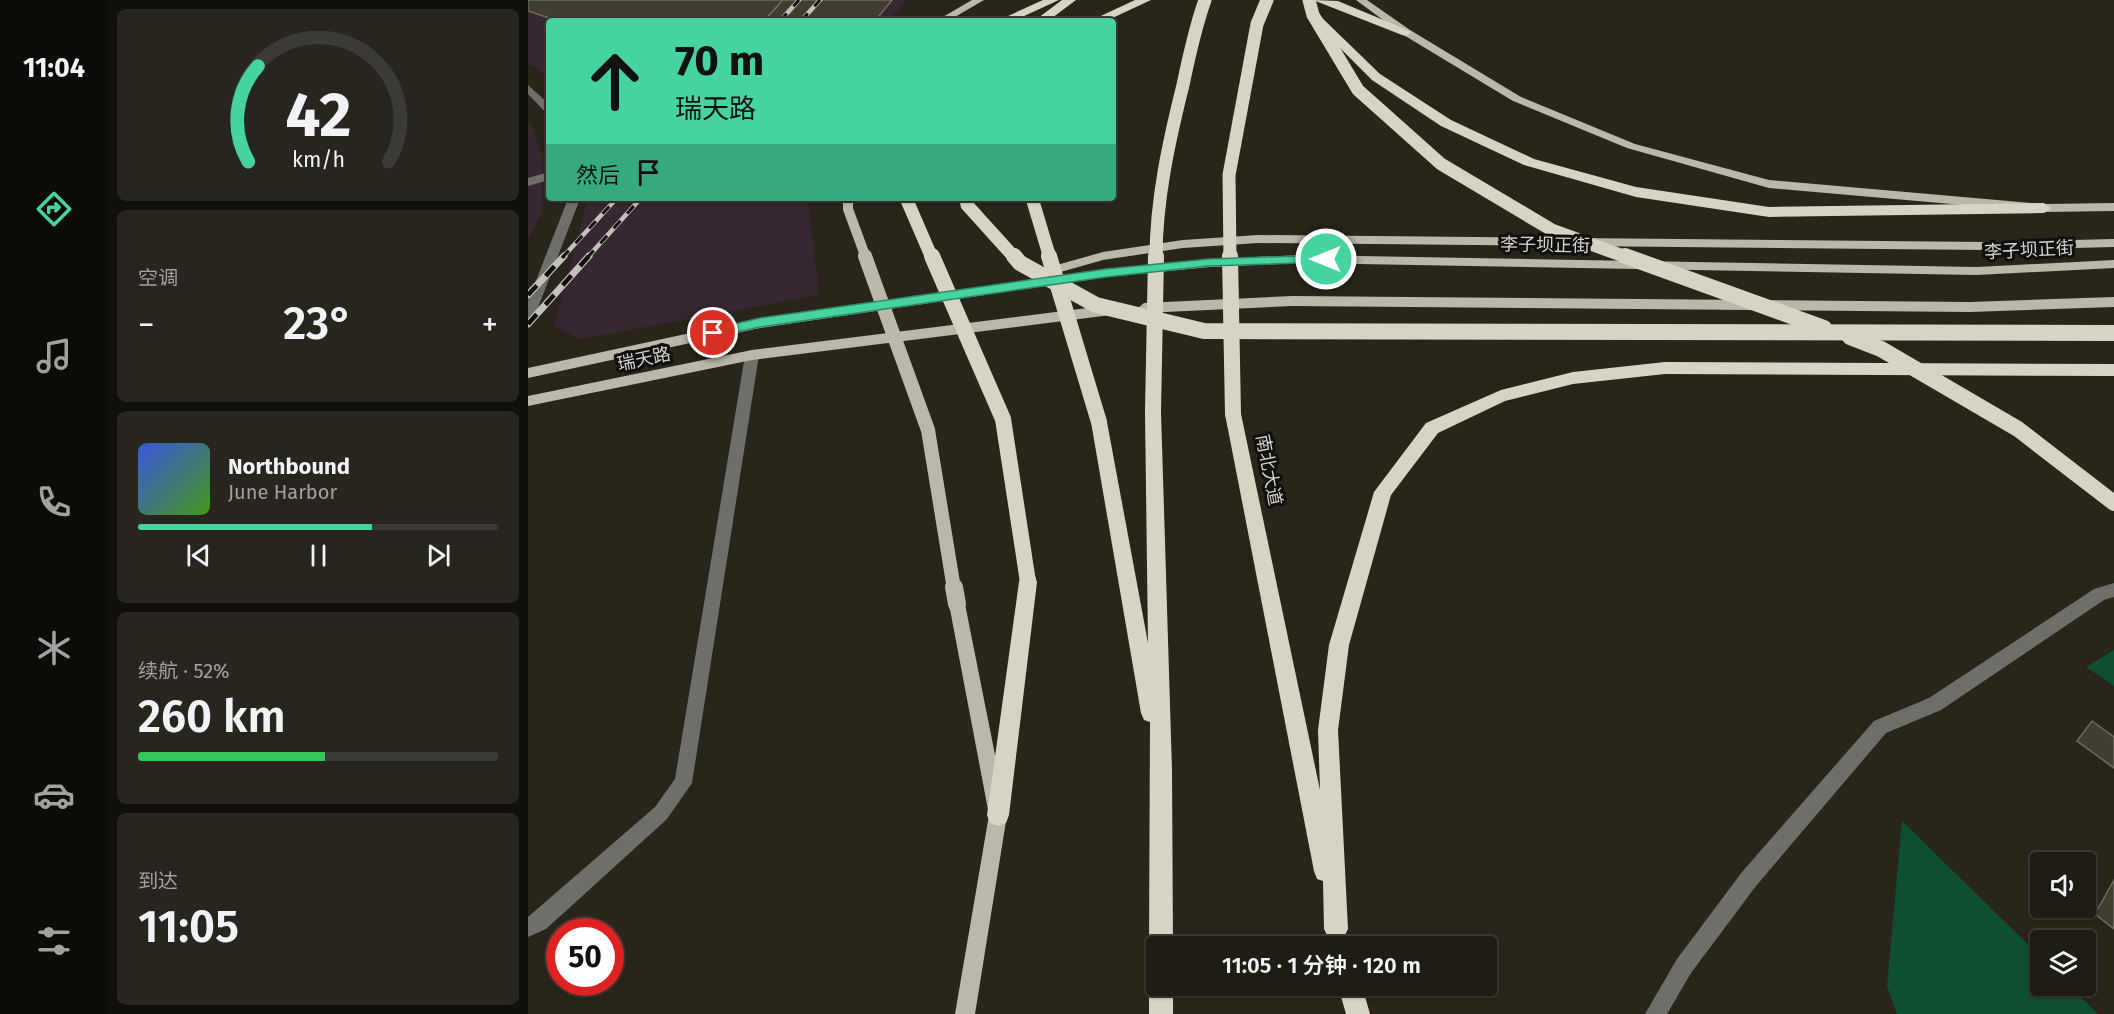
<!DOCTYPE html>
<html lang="zh">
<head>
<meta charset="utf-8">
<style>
  body { margin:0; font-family:"Fira Sans","Noto Sans SC",sans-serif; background:#27251d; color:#f1f3f6; height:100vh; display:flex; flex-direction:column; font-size:22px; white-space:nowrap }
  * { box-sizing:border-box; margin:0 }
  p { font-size:20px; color:#a1a1a0 }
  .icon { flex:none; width:33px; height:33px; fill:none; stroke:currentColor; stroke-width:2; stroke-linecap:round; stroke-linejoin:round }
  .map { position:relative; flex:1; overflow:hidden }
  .drawer { display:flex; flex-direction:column; gap:9px; padding:9px; background:#110f0b; width:420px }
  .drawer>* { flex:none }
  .banner { position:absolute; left:18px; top:18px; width:570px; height:183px; border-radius:6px; box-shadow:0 2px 4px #0004,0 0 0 2px #3c3a34; background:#45d49f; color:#111; overflow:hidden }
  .buttons { position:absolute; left:1502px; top:852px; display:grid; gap:12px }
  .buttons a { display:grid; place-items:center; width:66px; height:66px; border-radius:6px; background:#1f1c14; box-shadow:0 2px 4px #0004,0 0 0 2px #3c3a34; font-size:30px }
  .speed { position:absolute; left:18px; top:918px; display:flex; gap:12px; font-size:30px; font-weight:700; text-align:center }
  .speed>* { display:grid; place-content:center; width:78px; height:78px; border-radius:50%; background:#1f1c14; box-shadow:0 2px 4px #0004,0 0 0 2px #3c3a34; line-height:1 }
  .speed .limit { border:9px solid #d22; background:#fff; color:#111 }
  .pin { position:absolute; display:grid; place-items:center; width:51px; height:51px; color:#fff; margin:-26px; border:3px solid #fff; border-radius:50%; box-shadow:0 2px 6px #0007 }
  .me { position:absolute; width:66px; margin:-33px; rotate:270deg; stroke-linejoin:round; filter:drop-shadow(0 0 4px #0008) }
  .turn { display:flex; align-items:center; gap:21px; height:126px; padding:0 30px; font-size:27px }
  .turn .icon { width:78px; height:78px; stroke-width:2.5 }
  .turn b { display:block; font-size:42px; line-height:51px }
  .then { display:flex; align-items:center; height:57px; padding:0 30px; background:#0003; gap:12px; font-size:22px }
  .big { font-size:45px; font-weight:600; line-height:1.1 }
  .drawer .card { flex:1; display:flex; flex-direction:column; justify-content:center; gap:9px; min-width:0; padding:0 21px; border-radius:9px; background:#27251d }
  .drawer .dial { align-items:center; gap:0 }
  .dial svg { height:156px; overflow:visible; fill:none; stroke:#3c3a34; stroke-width:7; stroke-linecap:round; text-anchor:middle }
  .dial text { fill:#f1f3f6; stroke:none }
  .song { display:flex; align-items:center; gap:18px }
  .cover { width:72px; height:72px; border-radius:9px; background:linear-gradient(135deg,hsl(230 70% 55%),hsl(100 70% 35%)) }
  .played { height:6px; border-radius:3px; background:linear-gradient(90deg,#45d49f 65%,#3c3a34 65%) }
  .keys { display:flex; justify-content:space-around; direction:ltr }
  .heat { display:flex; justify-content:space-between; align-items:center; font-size:33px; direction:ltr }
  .charge { height:9px; border-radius:4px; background:linear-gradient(90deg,#34c759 52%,#3c3a34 0) }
  .trip { position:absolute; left:618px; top:936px; width:351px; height:60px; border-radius:6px; background:#1f1c14; box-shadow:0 2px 4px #0004,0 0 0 2px #3c3a34; font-weight:600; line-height:60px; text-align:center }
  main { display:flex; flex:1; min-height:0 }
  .tab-bar { display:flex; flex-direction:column; width:108px; justify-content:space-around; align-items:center; background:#0c0b08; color:#a1a1a0 }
  .tab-bar .icon { width:42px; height:42px }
  .tab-bar .active { color:#45d49f }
  .tab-bar b { font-size:27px; color:#f1f3f6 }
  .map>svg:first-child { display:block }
  .commercial { fill:#362733 }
  .green { fill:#0e4f31 }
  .building { fill:#413d31; stroke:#6f6b5e; stroke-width:1.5 }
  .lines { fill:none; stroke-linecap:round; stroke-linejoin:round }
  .minor { fill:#706e68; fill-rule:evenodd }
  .major { fill:#bbb7ab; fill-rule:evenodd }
  .highway { fill:#d8d4c5; fill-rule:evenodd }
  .rail-far1-casing { stroke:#c3c1b9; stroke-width:4.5 }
  .rail-casing { stroke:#c3c1b9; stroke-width:7 }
  .rail-far1 { stroke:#100f0a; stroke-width:3; stroke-dasharray:10; stroke-linecap:butt }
  .rail { stroke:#100f0a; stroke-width:4.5; stroke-dasharray:13; stroke-linecap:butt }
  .major-bridge-far2 { stroke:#bbb7ab; stroke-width:10 }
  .major-bridge-far1 { stroke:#bbb7ab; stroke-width:14 }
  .major-bridge { stroke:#bbb7ab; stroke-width:18 }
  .highway-bridge-far1 { stroke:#d8d4c5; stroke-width:13 }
  .highway-bridge { stroke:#d8d4c5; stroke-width:16 }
  .route { fill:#45d49f; stroke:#2d8a67; stroke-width:1.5 }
  .labels { text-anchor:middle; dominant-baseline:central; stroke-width:6; stroke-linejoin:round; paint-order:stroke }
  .street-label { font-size:18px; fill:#d5d3cc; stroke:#100f0a }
</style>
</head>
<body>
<main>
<nav class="tab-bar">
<b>11:04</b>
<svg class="icon active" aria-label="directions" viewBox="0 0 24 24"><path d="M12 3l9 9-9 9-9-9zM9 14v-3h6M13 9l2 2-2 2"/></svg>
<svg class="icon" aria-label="music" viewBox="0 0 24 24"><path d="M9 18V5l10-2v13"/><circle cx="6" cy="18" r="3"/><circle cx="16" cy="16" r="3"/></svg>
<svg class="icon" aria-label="phone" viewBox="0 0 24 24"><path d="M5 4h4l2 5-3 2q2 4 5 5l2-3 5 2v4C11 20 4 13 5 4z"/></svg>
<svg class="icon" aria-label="climate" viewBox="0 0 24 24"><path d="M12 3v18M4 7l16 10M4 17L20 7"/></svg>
<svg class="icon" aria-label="car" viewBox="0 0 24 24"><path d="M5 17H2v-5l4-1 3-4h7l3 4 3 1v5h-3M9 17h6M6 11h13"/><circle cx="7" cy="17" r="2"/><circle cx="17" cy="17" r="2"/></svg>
<svg class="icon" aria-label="filters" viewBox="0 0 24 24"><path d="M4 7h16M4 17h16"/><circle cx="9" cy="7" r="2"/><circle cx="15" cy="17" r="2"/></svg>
</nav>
<section class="drawer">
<div class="card dial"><svg viewBox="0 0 100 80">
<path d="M14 69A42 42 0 1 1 86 69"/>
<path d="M14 69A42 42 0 0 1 19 20" stroke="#45d49f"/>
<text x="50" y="56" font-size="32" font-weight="700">42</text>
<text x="50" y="72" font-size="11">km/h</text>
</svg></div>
<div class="card"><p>空调</p>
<div class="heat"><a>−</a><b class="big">23°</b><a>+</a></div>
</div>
<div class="card">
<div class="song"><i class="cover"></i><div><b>Northbound</b><p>June Harbor</p></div></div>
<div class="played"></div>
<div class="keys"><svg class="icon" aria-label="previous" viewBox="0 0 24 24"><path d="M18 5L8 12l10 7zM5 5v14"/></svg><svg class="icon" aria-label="pause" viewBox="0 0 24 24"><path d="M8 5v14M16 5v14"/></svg><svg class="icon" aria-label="next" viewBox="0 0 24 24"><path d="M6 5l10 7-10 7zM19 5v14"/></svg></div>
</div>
<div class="card"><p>续航 · 52%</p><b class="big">260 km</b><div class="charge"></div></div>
<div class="card"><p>到达</p><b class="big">11:05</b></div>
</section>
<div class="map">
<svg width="1586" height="1014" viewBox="0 0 1586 1014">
  <rect width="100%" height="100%" fill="#29251a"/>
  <!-- commercial -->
  <g class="commercial">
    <path d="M0 0H378L361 21H21V81L10 68 0 64Z"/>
    <path d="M0 121 4 126 16 161 13 214 0 240Z"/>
    <path d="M60 198H280L291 295 52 339 26 326Z"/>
  </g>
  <!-- green -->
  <g class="green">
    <path d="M1586 650V686L1558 667Z"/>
    <path d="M1374 821 1512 956V986H1541L1570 1014H1369L1359 986Z"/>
  </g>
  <!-- building -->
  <g class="building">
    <path d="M0 0H255L236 21H30L0 11Z"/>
    <path d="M255 0H364L347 21H236Z"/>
    <path d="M1564 721 1586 737V768L1549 741Z"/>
    <path d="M1586 880V929L1567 914Z"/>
  </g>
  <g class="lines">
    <!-- minor -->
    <g class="minor">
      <path d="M0 85 21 104V113L17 112 0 94Z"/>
      <path d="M21 172V180L0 186V178Z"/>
      <path d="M38 198H50V204L6 318 0 323V301L38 204Z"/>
      <path d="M224 350 231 355 164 783 139 819 18 929 0 937V917L127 807 147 779 217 355Z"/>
      <path d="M1586 583V597L1576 600 1413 710 1358 733 1228 886 1163 973 1139 1014H1117L1149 959 1214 872 1346 721 1401 698 1566 589Z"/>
    </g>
    <!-- major -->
    <g class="major">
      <path d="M444 0H456L420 21H408Z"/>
      <path d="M828 0H839L882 30 993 97 1107 144 1241 180 1516 204 1586 203V211L1516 212 1241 188 1099 148 985 101 874 34Z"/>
      <path d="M730 235 1457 242 1586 239V247L1457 250 730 243 655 248 575 260 515 277 509 273 511 270 575 252 655 240Z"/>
      <path d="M775 255 1449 267 1586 260V268L1449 275 775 263 682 267 578 277 232 328 0 378V368L232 318 578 269 682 259Z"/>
      <path d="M764 296 1442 302 1586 297V307L1442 312 764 306 616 313 610 308 616 303Z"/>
      <path d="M583 305 589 310 583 315 224 360 0 406V396L224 350Z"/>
      <path d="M429 597 435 599 437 604 479 815 447 1014H427L461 815 421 604 423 599Z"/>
    </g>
    <!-- highway -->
    <g class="highway">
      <path d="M515 0H531L485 21H469Z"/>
      <path d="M534 0H548L520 21H506Z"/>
      <path d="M607 0H623L578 21H562Z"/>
      <path d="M785 0 810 1 884 32 878 36 874 35Z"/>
      <path d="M785 11 789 13 852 74 923 120 1006 159 1108 187 1241 207 1516 203 1523 208 1516 213 1241 217 1108 197 996 165 913 126 844 80 779 15Z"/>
      <path d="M1137 362 1586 364V376L1137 374 1045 384 977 401 910 433 863 495 821 645 810 730 820 929 816 937 808 941 800 937 796 929 795 881 789 879 786 871 697 414 699 409 705 407 711 409 713 414 792 790 790 730 801 645 846 492 898 423 973 390 1045 372Z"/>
      <path d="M625 405 631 407 633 412 644 770 645 946H628V956L625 954 621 946 622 722 616 720 613 713 563 422 565 417 571 415 577 417 579 422 620 643 617 412 619 407Z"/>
      <path d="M500 574 507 576 509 582 481 815 478 823 470 826 462 823 459 815 491 582 493 576Z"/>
      <path d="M628 976V986H645V1014H621V986L624 977Z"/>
      <path d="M810 986H834L842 1014H818Z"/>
    </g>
    <!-- rail-far1 casing -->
    <g class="rail-far1-casing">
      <g id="rail-far1">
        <path d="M252 21 271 0"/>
        <path d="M273 21 292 0"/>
        <path d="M34 258 89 198"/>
        <path d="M59 258 113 198"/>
      </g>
    </g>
    <!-- rail casing -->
    <g class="rail-casing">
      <g id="rail">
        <path d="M0 295 36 256"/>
        <path d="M0 324 61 256"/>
      </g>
    </g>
    <!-- rail-far1 -->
    <use href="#rail-far1" class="rail-far1"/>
    <!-- rail -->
    <use href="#rail" class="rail"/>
    <!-- major-bridge-far2 -->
    <path class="major-bridge-far2" d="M320 198V209L338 258"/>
    <!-- major-bridge-far1 -->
    <path class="major-bridge-far1" d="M337 256 400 430 426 589"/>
    <!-- major-bridge -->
    <path class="major-bridge" d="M426 587 429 604"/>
    <!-- highway-bridge-far1 -->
    <g class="highway-bridge-far1">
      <path d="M781 0 785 15 830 90 913 164 1024 230 1101 258"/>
      <path d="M378 198 404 258"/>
      <path d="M438 198 439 205 487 258"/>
      <path d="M504 198 522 258"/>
      <path d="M628 258C628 200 641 141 655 85 661 56 667 28 677 0"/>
      <path d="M702 258 701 175 729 24 739 0"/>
    </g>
    <!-- highway-bridge -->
    <g class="highway-bridge">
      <path d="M404 256 475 419 500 582"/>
      <path d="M486 256 492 263 568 305 676 331 1586 333"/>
      <path d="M521 256 571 422"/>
      <path d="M702 256 705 414"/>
      <path d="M1097 256 1296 328"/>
      <path d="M1322 337 1353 349 1490 429 1586 503"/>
      <path d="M625 412 628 256"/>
    </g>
  </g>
  <!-- route -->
  <path class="route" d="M798 255 802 256V262L681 266 578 277 232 327 185 337 179 333 185 329 232 318 578 269 681 259Z"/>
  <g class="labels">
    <!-- street labels -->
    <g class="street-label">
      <text transform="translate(1017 245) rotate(1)">李子坝正街</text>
      <text transform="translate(1501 250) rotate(-3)">李子坝正街</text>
      <text transform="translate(116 359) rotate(-12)">瑞天路</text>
      <text transform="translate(741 470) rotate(79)">南北大道</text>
    </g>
  </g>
</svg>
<div class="buttons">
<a><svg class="icon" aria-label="sound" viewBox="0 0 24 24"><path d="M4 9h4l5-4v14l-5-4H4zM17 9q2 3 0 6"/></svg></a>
<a><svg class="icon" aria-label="layers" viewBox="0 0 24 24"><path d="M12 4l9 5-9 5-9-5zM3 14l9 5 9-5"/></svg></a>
</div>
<div class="speed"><div class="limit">50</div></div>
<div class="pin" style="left:185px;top:333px;background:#d93025"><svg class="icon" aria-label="arrive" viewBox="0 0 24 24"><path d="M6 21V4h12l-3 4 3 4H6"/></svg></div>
<svg class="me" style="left:798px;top:259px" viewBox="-20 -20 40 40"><circle r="17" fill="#45d49f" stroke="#fff" stroke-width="3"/><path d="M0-11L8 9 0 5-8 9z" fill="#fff"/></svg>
<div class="trip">11:05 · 1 分钟 · 120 m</div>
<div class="banner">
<div class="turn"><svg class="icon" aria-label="ahead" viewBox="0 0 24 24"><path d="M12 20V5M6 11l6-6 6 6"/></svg><div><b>70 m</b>瑞天路</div></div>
<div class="then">然后<svg class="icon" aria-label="arrive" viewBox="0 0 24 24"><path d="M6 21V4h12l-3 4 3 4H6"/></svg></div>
</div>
</div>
</main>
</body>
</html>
